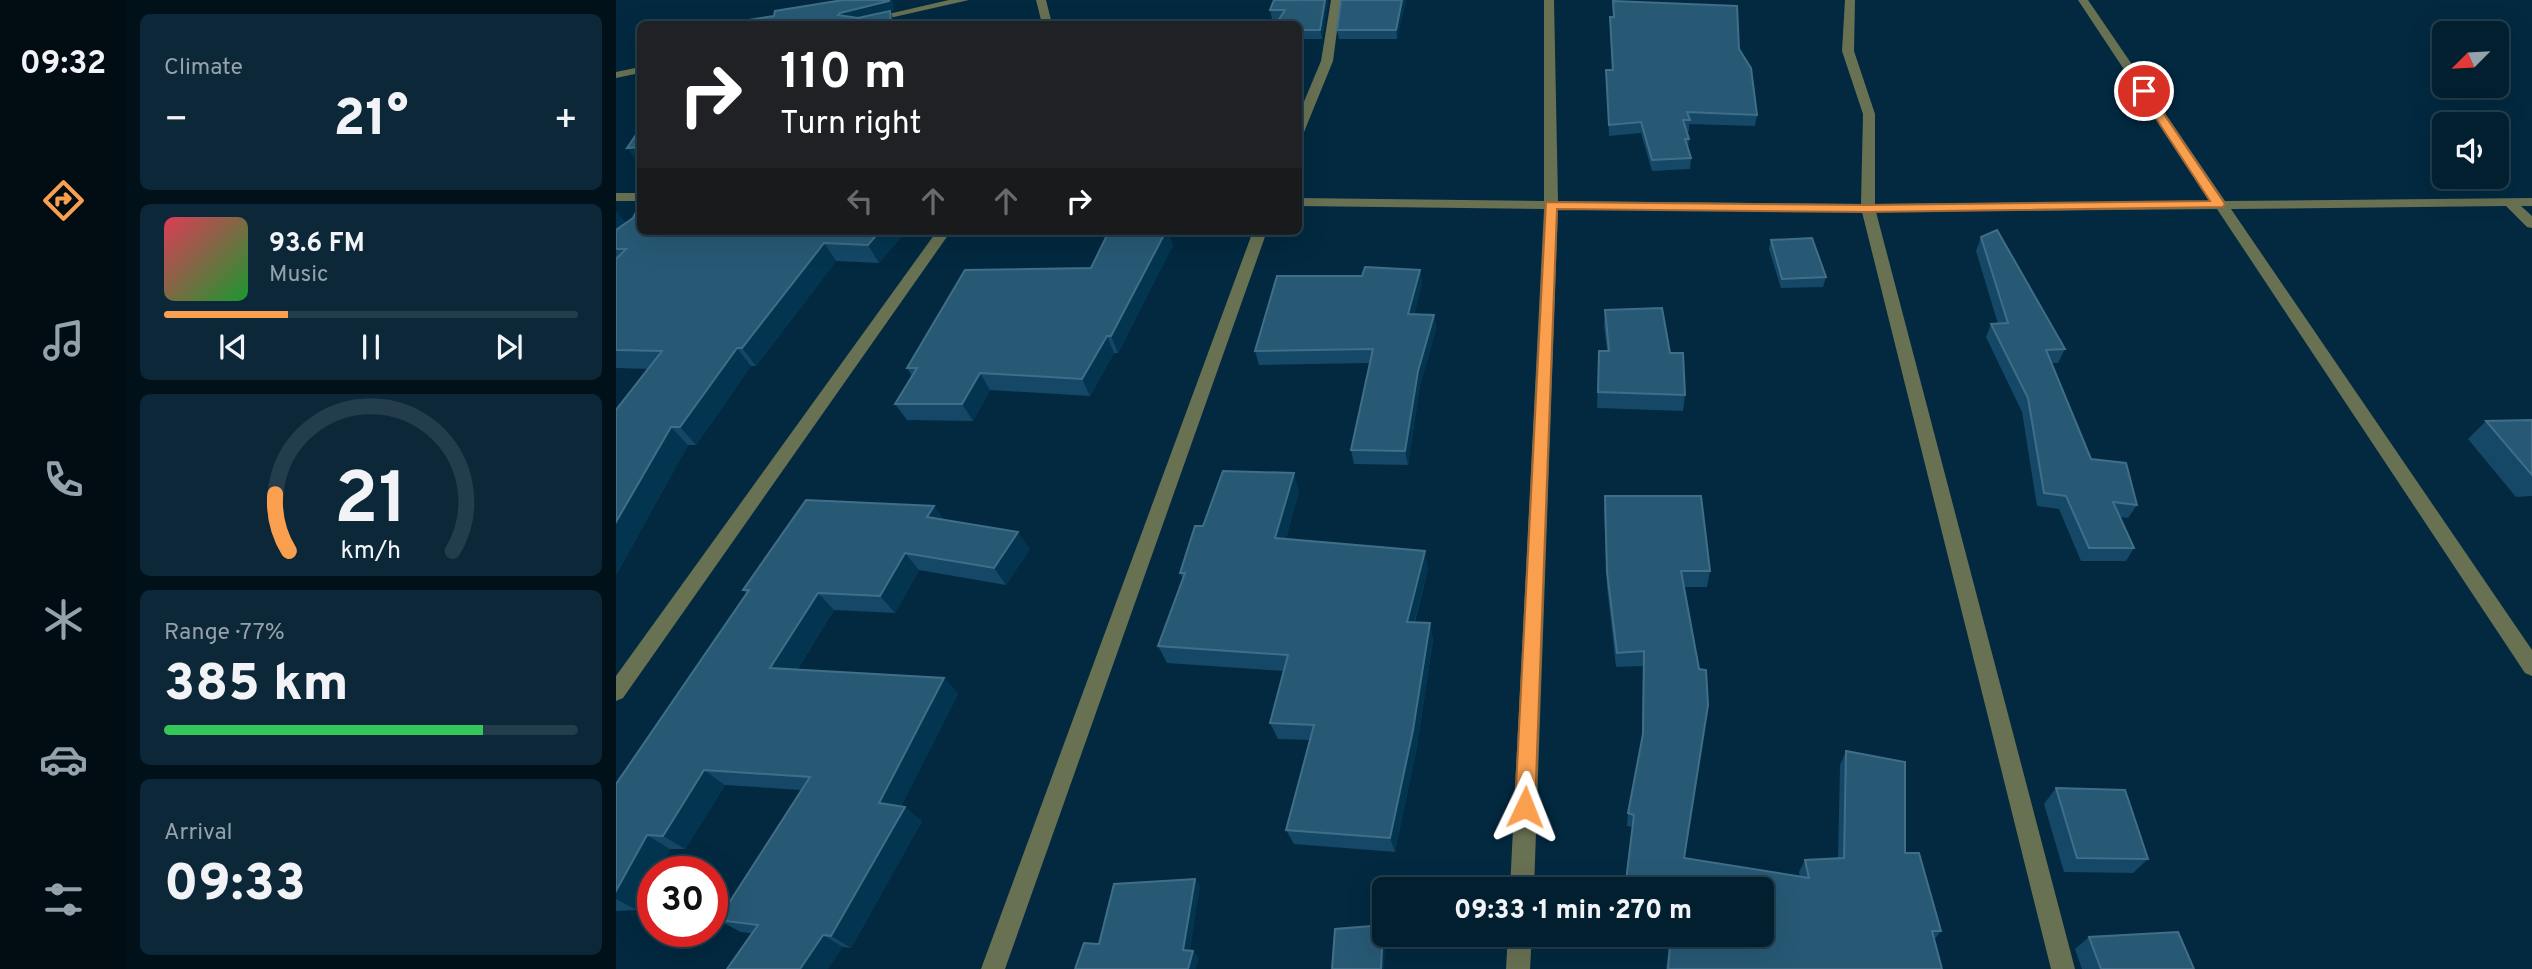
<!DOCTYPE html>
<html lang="en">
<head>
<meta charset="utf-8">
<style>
  body { margin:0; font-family:Overpass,sans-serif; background:#0c2738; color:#f1f3f6; height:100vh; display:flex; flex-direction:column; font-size:26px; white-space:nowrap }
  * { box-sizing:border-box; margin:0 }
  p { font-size:23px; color:#96a2ab }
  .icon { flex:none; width:38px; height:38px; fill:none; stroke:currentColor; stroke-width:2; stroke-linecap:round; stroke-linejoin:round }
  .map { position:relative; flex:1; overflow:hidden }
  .side { display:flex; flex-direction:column; gap:14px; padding:14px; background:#01111a; width:490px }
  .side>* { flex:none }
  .banner { position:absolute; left:21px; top:21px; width:665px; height:214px; border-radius:10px; box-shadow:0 7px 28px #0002,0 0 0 2px #233d4c; background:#202124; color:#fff; overflow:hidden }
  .needle { width:46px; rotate:246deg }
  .fabs { position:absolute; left:1816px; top:21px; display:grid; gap:14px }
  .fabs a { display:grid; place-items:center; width:77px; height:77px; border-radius:10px; background:#021f30; box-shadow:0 7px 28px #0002,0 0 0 2px #233d4c; font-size:35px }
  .speed { position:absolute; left:21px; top:856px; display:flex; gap:14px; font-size:35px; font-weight:700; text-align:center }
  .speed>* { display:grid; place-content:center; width:91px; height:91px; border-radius:50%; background:#021f30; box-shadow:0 7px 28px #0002,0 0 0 2px #233d4c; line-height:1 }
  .speed .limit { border:10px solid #d22; background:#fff; color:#111 }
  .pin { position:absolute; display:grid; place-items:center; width:60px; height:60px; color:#fff; margin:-30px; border:4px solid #fff; border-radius:50%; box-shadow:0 2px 7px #0007 }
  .me { position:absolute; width:77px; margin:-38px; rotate:2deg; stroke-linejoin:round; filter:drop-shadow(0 0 5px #0008) }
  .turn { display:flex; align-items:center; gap:24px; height:147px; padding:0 28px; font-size:32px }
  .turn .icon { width:91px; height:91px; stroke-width:2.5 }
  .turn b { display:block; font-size:49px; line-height:60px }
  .lanes { display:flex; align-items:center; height:66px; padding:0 28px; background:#0003; justify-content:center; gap:35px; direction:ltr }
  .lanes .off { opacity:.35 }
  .big { font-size:52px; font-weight:800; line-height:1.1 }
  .side .card { flex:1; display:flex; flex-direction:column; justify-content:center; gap:10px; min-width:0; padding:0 24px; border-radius:10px; background:#0c2738 }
  .side .dial { align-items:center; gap:0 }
  .dial svg { height:182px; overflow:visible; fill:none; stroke:#233d4c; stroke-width:7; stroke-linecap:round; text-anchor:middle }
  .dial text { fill:#f1f3f6; stroke:none }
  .song { display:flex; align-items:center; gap:21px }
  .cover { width:84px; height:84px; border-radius:10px; background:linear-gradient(135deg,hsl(350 70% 55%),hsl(130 70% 35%)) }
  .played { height:7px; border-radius:4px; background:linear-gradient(90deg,#fa9f4e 30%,#233d4c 30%) }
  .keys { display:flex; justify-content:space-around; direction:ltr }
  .heat { display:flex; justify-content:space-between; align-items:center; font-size:38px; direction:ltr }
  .charge { height:10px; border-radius:5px; background:linear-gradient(90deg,#34c759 77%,#233d4c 0) }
  .trip { position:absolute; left:756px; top:877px; width:402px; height:70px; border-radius:10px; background:#021f30; box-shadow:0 7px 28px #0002,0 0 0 2px #233d4c; font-weight:800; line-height:70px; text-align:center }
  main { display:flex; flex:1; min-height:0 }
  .tabs { display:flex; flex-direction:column; width:126px; justify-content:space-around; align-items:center; background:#010c13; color:#96a2ab }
  .tabs .icon { width:49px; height:49px }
  .tabs .selected { color:#fa9f4e }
  .tabs b { font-size:32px; color:#f1f3f6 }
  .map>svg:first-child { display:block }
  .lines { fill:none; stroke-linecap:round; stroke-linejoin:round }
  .minor { fill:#697153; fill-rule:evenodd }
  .wall { fill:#144866 }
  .shaded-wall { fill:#043550 }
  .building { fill:#275975; stroke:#406e89; stroke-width:2 }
  .route { fill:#fa9f4e; stroke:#a26733; stroke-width:2 }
</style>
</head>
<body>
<main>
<nav class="tabs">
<b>09:32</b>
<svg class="icon selected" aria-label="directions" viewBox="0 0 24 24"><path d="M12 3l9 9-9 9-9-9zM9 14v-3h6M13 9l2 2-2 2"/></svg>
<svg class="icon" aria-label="music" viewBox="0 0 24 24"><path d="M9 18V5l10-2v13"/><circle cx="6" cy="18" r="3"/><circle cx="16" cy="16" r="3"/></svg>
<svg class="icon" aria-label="phone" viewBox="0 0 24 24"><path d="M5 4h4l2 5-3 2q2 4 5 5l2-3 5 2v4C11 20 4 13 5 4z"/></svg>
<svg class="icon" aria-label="climate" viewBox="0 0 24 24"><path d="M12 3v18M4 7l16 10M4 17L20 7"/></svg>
<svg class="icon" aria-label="car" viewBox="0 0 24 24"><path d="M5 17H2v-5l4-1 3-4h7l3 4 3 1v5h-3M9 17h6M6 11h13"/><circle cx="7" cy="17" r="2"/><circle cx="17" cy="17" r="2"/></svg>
<svg class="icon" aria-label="filters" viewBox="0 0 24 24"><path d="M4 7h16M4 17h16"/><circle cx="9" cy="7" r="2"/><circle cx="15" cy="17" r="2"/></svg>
</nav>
<section class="side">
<div class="card"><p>Climate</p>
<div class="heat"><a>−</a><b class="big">21°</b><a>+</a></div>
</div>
<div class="card">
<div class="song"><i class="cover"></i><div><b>93.6 FM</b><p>Music</p></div></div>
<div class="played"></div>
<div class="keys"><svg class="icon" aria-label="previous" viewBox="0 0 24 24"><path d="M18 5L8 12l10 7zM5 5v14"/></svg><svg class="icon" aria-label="pause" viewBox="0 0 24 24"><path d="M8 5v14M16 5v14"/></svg><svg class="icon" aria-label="next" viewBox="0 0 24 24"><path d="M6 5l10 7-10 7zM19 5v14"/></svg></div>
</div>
<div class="card dial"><svg viewBox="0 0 100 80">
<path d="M14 69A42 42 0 1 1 86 69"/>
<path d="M14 69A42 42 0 0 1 8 44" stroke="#fa9f4e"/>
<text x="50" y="56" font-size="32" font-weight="700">21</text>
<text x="50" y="72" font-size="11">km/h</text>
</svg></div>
<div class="card"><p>Range · 77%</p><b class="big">385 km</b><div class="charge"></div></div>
<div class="card"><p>Arrival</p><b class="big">09:33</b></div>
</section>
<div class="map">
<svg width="1916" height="969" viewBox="0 0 1916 969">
  <rect width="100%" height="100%" fill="#022940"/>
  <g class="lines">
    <!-- minor -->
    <g class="minor">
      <path d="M333 0H353L247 24H229Z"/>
      <path d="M420 0H430L436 24H426Z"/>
      <path d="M715 0H725L717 61 688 132 682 136V116L705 61Z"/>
      <path d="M928 0H938L942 201 1245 204 1247 114 1226 51 1229 0H1239L1238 51 1259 114V204L1595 201 1462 0H1472L1609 201 1916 198V206H1905L1916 216V228L1911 227 1890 206 1615 209 1916 650V676L1909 673 1601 209 1260 212 1459 969H1435L1246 212 942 209 918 889H894L928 209 682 206V198L928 201Z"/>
      <path d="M24 67V73L0 78V72Z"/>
      <rect x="0" y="193" width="24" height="8"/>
      <path d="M321 231H335L7 698 0 701V676Z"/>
      <path d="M637 231H651L389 969H365Z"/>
      <path d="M892 934H916L914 969H890Z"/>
    </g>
  </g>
  <!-- wall -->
  <g class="wall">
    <path d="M712 0 706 39H682V24L664 19H656L654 10Z"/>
    <path d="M790 0 781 39H723L721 30Z"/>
    <path d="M997 1 1123 49 1141 115 1139 126 1073 124V131H1071L1073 139 1072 149 1075 158 1074 169 1036 171 1025 133 993 136 990 70H996L994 28V17H997Z"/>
    <path d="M0 212 10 223 24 231H290L263 263 220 261 140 366H135L80 445H72L0 575 33 369 0 368Z"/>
    <path d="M1365 237 1449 349 1442 363H1435L1475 459 1521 505 1512 518 1504 517 1518 548 1510 561H1465L1443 509 1421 506 1406 412 1370 337 1375 324H1382L1360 251Z"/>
    <path d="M1155 240 1210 277 1207 287 1165 288 1153 249Z"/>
    <path d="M557 245 502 353H498L474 396 374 390 357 421 291 420 279 404 296 376 291 368 475 268Z"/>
    <path d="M804 270 806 284 798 314 818 315 820 329 804 385 792 465 738 464 735 450 754 363 643 365 639 351 746 276Z"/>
    <path d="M989 310 1054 353 1069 395 1067 411 981 408 983 351H991L988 326Z"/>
    <path d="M1916 420V496L1900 497 1852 439 1870 421Z"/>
    <path d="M683 491 670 538 812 569 799 622 814 623 817 640 801 746 779 852 678 844 670 830 694 740 662 739 654 723 668 671 551 663 542 646 567 579 564 573 587 526Z"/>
    <path d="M989 496 1094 571 1091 587H1068V858L1184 877 1183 872 1189 860 1222 858 1224 765 1230 751 1289 853 1325 931 1318 940 1326 969H1050L1054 940 1022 934H1146L1009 889 1017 827 1011 826 1012 813 1026 741 1027 666 1000 667 991 587 988 512Z"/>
    <path d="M318 506 328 520 414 549 390 585 303 570 279 613 218 610 181 670 328 678 342 694 285 806 306 821 235 948 125 932 102 920 186 790 109 785 69 849H54L21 910 0 911V784L131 594 127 590Z"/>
    <path d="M1440 788 1532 859 1517 873 1448 872 1428 804Z"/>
    <path d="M1473 937 1578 969H1466L1459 949Z"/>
  </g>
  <!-- shaded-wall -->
  <g class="shaded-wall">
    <path d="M273 0H277V1L278 10 274 11 278 20 279 24 222 15 224 13Z"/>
    <path d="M709 0H712L706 39 704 30Z"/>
    <path d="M786 0H790L781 39 780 30Z"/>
    <path d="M24 147V157L18 158 11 148Z"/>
    <path d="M1 212 15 230 0 243V213Z"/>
    <path d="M264 231H290L263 263 252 245Z"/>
    <path d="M550 231H552L557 245 502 353 495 336Z"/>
    <path d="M208 243 220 261 140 366 126 348Z"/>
    <path d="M804 270 806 284 795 328 792 314Z"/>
    <path d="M818 315 820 329 804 385 792 465 789 451 802 371Z"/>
    <path d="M491 336 498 353 474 396 466 379Z"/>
    <path d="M121 348 135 366 80 445 64 427Z"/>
    <path d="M364 373 374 390 357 421 346 404Z"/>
    <path d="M55 427 72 445 0 575V522Z"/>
    <path d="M678 473 683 491 665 555 659 538Z"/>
    <path d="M318 506 330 523 311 517Z"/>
    <path d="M402 532 414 549 390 585 378 568Z"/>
    <path d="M809 551 812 569 794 639 791 622Z"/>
    <path d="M289 553 303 570 279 613 264 596Z"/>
    <path d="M202 593 218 610 172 684 154 668Z"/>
    <path d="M814 623 817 640 801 746 779 852 774 838Z"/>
    <path d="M328 678 342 694 280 817 263 803Z"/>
    <path d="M88 770 109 785 69 849 47 836Z"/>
    <path d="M289 807 306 821 235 948 215 936Z"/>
    <path d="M31 835 54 849 42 872H37V881L21 910 0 899V891Z"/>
    <path d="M579 879 584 886 573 957 567 950Z"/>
    <path d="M767 925 768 934H770L768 969H765Z"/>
    <path d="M207 935 227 947 212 969H184Z"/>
    <path d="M577 951 583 957 580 969H572Z"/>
  </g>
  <!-- building -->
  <g class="building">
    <path d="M227 0H273V1L224 13 222 15 242 18 274 11 275 24H126V21L158 16 159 11Z"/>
    <path d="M658 0H709L704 30H682V24H660L669 10H654Z"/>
    <path d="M725 0H786L780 30H721Z"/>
    <path d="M997 1 1121 6 1123 49 1135 68 1141 115 1071 112 1074 120H1067L1073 139H1069L1075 158 1036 160 1025 122 993 125 990 70H997L994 17H998Z"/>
    <path d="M24 129V147L11 148Z"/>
    <path d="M20 212H24V231H264L252 245 208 243 126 348H121L64 427H55L0 522V410L46 351 0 350V259L10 249H0V230L17 218Z"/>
    <path d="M1381 230 1449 349 1430 350 1475 459 1510 463 1521 505 1497 502 1518 548H1473L1450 496 1428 493 1412 398 1375 324 1392 323 1365 237Z"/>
    <path d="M493 231H550L495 336H491L466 379 364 373 346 404H279L301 368H291L349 270 475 268Z"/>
    <path d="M1196 238 1210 277 1166 279 1155 240Z"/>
    <path d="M749 267 804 270 792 314 818 315 802 371 789 451 735 450 757 349 639 351 661 276H746Z"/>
    <path d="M1046 308 1054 353H1067L1069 395 982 392 983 351H993L989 310Z"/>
    <path d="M1916 420V475L1870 421Z"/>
    <path d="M607 471 678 473 659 538 809 551 791 622 814 623 797 730 774 838 670 830 698 725 654 723 672 655 542 646 569 573H564L579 526H587Z"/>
    <path d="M989 496H1085L1094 571H1065L1083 669 1090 670 1092 705 1068 858 1193 878 1189 860 1228 858 1230 751 1289 762V853H1303L1325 931H1316L1326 969H1052L1055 934H1146V889H1009L1018 815 1012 813 1027 734 1028 651 1001 653 991 572Z"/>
    <path d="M190 500 318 506 311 517 402 532 378 568 289 553 264 596 202 593 154 668 328 678 263 803 289 807 215 936 207 935 184 969H111L142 925 102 920 194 777 88 770 47 836 31 835 0 891V784L133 590H127Z"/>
    <path d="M1440 788 1509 790 1532 859 1461 858Z"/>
    <path d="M579 879 567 950 577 951 572 969H459L468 943 483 944 498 884Z"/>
    <path d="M767 925 765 969H716L719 929Z"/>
    <path d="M1562 932 1578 969H1485L1473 937Z"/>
  </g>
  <!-- route -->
  <path class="route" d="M1524 89H1531L1609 204 1607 207 1252 212 941 209 919 807 916 814 909 817 902 814 899 807 930 202 1252 205 1594 201 1522 91Z"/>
</svg>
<div class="fabs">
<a><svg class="needle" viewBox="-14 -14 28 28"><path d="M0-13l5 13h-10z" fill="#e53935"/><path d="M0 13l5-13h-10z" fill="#96a2ab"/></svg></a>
<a><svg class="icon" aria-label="sound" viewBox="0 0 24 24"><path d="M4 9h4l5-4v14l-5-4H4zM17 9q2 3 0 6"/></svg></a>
</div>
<div class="speed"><div class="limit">30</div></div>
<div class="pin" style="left:1528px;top:91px;background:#d93025"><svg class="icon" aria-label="arrive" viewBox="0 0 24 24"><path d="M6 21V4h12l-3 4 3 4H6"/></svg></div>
<svg class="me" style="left:909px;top:807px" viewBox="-20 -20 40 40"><path d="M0-17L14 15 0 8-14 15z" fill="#fa9f4e" stroke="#fff" stroke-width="4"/></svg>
<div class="trip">09:33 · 1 min · 270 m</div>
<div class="banner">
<div class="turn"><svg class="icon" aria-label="right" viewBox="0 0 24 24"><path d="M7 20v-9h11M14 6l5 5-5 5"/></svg><div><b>110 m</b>Turn right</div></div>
<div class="lanes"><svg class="icon off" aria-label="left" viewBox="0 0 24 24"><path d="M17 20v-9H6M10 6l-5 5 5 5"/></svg><svg class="icon off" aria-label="ahead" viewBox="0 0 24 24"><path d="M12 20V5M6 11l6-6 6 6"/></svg><svg class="icon off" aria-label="ahead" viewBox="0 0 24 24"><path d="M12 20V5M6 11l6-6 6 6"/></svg><svg class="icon" aria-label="right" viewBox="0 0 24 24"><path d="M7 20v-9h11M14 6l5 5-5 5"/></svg></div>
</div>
</div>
</main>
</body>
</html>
